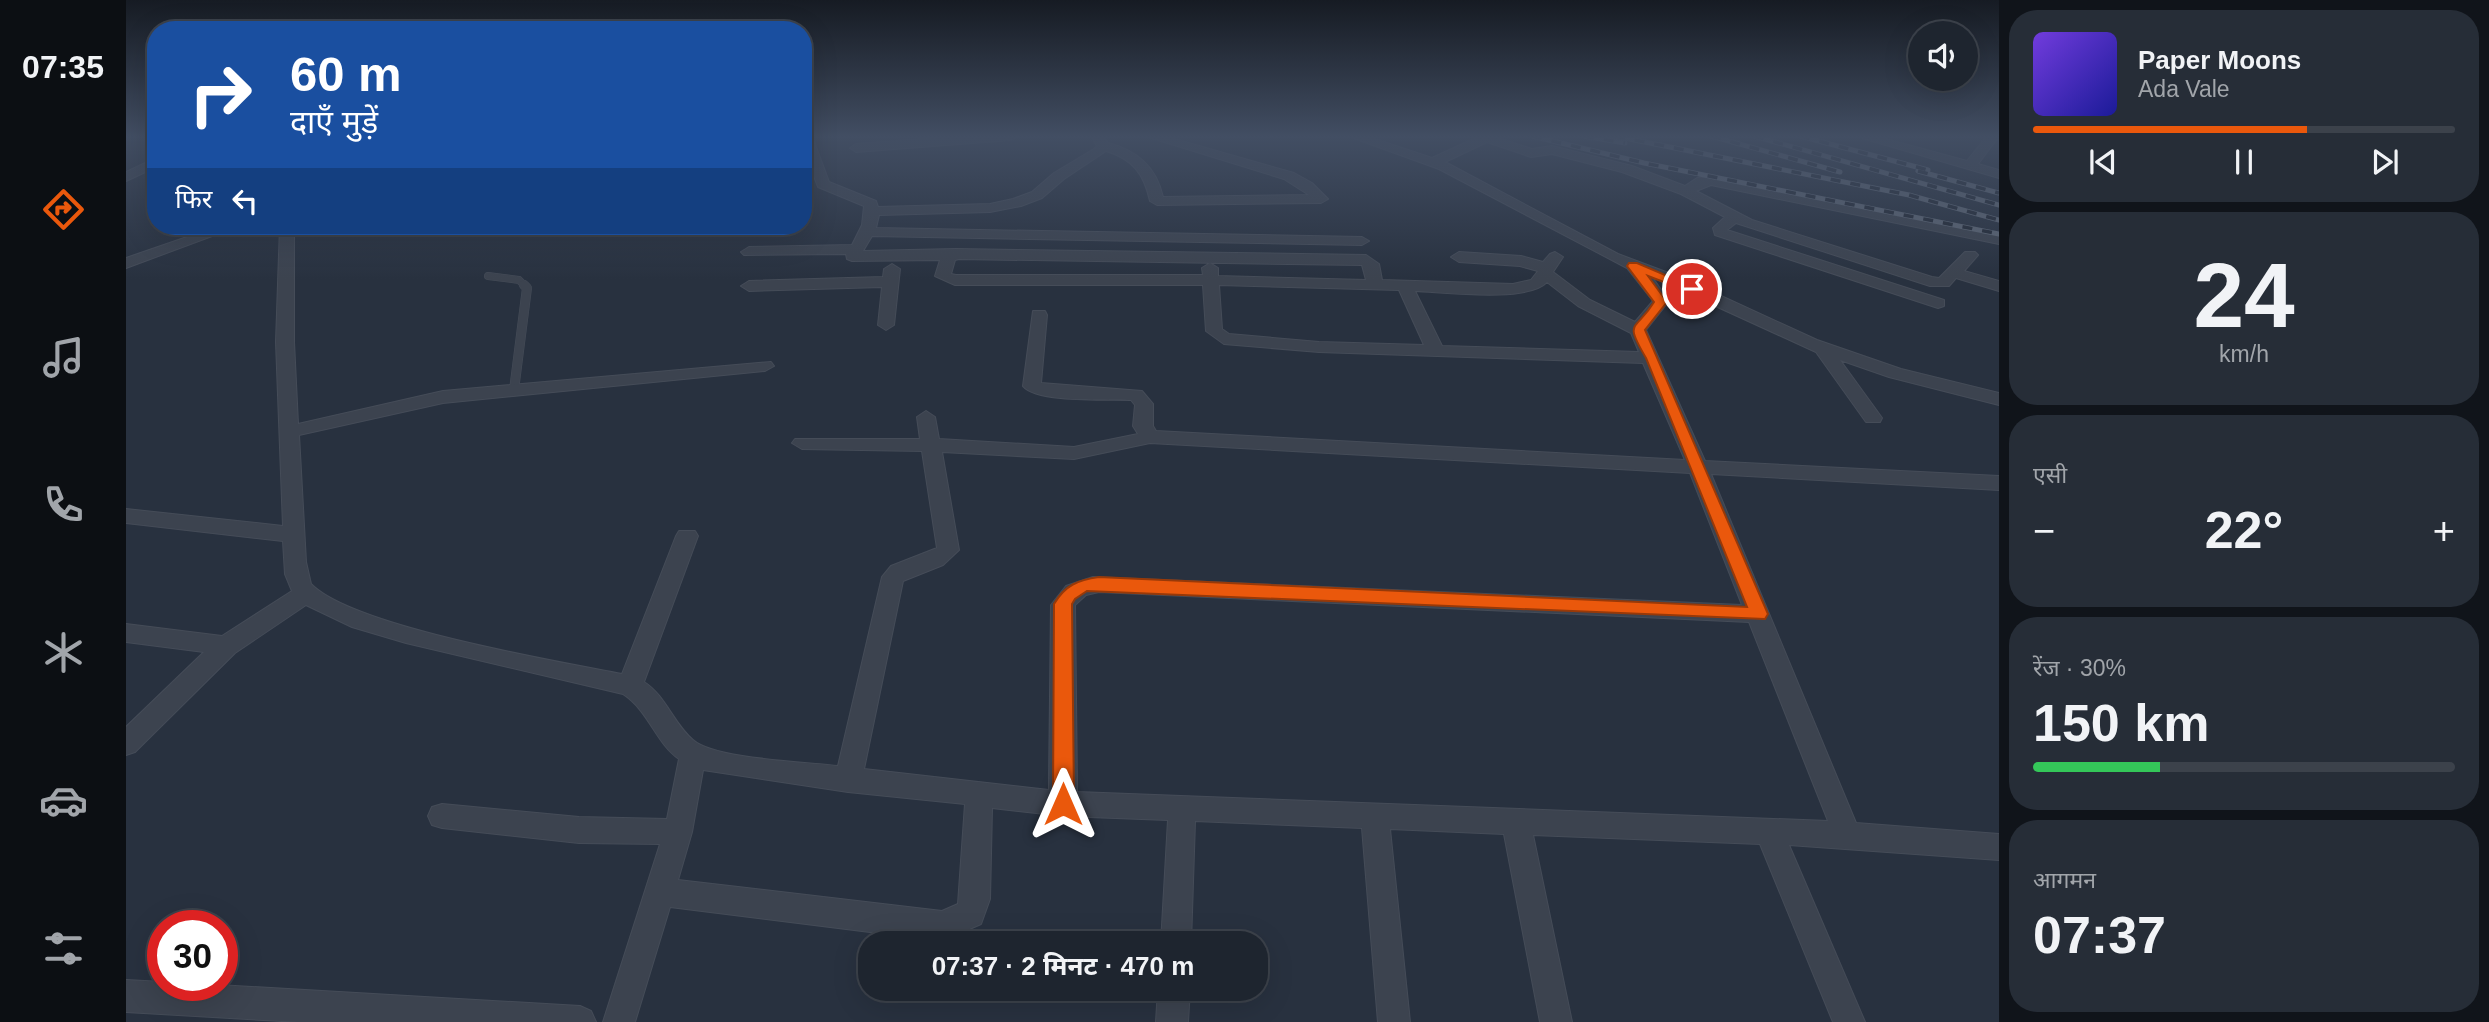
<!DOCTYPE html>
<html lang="hi">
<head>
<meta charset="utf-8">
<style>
  body { margin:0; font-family:Helvetica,"Noto Sans Devanagari",sans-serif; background:#262d37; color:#f1f3f6; height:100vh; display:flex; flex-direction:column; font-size:26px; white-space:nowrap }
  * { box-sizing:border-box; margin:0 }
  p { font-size:23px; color:#a1a5aa }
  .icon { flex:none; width:38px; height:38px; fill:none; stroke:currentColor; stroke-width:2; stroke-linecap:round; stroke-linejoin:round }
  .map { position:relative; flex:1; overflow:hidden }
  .drawer { display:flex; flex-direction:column; gap:10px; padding:10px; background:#10141a; width:490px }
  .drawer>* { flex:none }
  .guide { position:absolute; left:21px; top:21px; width:665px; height:214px; border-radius:28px; box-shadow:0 7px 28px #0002,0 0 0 2px #3c424b; background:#1a4fa0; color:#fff; overflow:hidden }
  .fabs { position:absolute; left:1782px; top:21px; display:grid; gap:14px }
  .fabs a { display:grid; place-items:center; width:70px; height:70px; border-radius:50%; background:#1e252f; box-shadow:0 7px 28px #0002,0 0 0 2px #3c424b; font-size:35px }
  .speed { position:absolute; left:21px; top:910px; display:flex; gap:14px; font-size:35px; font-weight:700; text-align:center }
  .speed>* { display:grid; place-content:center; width:91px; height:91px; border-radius:50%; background:#1e252f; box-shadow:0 7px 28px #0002,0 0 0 2px #3c424b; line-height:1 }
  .speed .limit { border:10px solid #d22; background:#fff; color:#111 }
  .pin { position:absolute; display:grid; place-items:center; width:60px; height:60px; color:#fff; margin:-30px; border:4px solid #fff; border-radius:50%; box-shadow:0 2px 7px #0007 }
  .me { position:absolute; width:77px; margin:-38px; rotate:0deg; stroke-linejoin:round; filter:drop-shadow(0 0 5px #0008) }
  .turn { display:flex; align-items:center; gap:24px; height:147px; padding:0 28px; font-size:32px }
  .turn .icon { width:91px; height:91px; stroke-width:2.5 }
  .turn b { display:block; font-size:49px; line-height:60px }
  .then { display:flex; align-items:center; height:66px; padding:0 28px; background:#0003; gap:14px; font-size:26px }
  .big { font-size:52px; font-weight:700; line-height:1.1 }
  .drawer .card { flex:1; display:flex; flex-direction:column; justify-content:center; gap:10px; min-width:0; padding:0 24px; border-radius:28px; background:#262d37 }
  .drawer .dial { align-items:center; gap:0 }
  .dial b { font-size:91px; line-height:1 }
  .song { display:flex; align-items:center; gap:21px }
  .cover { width:84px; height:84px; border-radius:10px; background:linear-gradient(135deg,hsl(260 70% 55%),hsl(240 70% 35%)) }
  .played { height:7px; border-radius:4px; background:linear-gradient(90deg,#ea580c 65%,#3c424b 65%) }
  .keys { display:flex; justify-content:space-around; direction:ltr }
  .heat { display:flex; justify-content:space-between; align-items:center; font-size:38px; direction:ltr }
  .charge { height:10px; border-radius:5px; background:linear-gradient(90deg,#34c759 30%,#3c424b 0) }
  .trip { position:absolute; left:732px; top:931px; width:410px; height:70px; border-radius:28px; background:#1e252f; box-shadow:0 7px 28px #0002,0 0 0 2px #3c424b; font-weight:700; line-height:70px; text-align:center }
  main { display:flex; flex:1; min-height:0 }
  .menu { display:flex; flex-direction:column; width:126px; justify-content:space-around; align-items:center; background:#0c0f13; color:#a1a5aa }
  .menu .icon { width:49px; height:49px }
  .menu .selected { color:#ea580c }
  .menu b { font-size:32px; color:#f1f3f6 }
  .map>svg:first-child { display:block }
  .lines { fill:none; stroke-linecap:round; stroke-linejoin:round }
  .lane-far1-casing { stroke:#454c58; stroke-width:8 }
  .lane-casing { stroke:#454c58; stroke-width:10 }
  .street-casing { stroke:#454c58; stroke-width:2 }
  .lane-far1 { stroke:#3c434f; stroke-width:7 }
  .lane { stroke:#3c434f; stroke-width:9 }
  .street { fill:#3c434f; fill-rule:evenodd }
  .rail-casing { stroke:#5e6775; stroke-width:5 }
  .rail { stroke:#212834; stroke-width:3.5; stroke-dasharray:10; stroke-linecap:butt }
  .route { fill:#ea580c; stroke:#983908; stroke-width:2 }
</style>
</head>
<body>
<main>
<nav class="menu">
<b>07:35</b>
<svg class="icon selected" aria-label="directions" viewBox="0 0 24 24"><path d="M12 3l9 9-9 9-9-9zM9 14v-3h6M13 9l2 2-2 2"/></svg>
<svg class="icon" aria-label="music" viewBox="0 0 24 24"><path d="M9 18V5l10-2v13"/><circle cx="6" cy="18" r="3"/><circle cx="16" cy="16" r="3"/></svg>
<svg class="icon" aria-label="phone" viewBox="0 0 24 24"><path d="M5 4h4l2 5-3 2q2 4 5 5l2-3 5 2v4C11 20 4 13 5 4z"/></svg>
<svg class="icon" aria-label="climate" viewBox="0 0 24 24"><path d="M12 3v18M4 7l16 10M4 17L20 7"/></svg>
<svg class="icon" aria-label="car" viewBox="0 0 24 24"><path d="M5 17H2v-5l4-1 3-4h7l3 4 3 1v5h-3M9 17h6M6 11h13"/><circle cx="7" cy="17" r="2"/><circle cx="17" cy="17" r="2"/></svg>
<svg class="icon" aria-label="filters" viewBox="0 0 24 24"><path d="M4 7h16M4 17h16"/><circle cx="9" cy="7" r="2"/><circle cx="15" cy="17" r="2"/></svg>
</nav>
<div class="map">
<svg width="1873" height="1022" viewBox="0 0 1873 1022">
  <rect width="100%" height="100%" fill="#28313f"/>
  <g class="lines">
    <!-- lane-far1 casing -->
    <g class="lane-far1-casing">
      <path id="lane-far1" d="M362 276 393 280 399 286"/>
    </g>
    <!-- lane casing -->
    <g class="lane-casing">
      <path id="lane" d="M388 390 401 288 398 285"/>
    </g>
    <!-- street casing -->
    <g class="street-casing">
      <g id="street">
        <path d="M677 136H686L703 182 750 201 752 207 864 204 887 199 906 192 928 173 968 149 971 146 965 136H977L982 143C1011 151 1030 166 1037 197L1183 195 1158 179 1019 136H1038L1168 173 1186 183 1202 199 1195 203 1031 205 1024 201C1018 174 1007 159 980 151L938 179 916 198 895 206 864 212 753 215 750 228 1236 237 1243 241 1236 245 746 236 737 251 830 249 1240 255 1253 264 1256 280 1387 284 1405 280 1412 271 1394 266 1333 262 1325 257 1333 252 1395 256 1417 262 1424 254 1429 252 1437 257 1427 272 1464 300 1509 322 1527 301 1501 268 1313 169 1222 136H1240L1306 158 1354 136H1366L1406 149 1426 146 1506 166 1559 186 1571 178 1585 177 1873 236V244L1585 185 1570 191 1626 220 1806 277 1813 278 1839 252H1849L1852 255 1838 271 1873 281V291L1830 278 1823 286H1804L1610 223 1601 230 1818 300V306L1812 308 1589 235 1587 228 1599 217 1555 194 1496 172 1426 154 1405 157 1361 142 1319 162 1492 254 1556 278 1691 340 1775 369 1873 393V405L1763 377 1714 360 1756 418 1754 422H1740L1690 352 1526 277 1543 301 1520 330 1579 461 1873 476V490L1585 474 1730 823 1873 834V860L1663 845 1739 1022H1707L1634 844 1407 835 1446 1022H1414L1378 834 1264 829 1284 1022H1252L1236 828 1069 821 1065 943H1035L1042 820 937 816 866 808 864 899 855 924 816 941 544 907 509 1022H477L534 844 453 843 316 828 306 825 302 816 306 807 316 804 453 817 541 819 553 759C529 742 523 711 497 694L280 643 226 627 180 605 109 653 9 752 0 755V727L78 652 0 642V624L96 636 166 591 159 574 157 541 0 523V509L157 526 150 342 154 226H168V342L172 424 317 391 645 362 648 366 639 371 317 403 173 435 180 562 185 584C227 627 430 661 496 674L550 536 553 531H569L572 536 518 682C540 696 547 723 567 740 588 759 680 762 712 766L756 577 765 566 811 548 796 451 676 449 666 443 669 439H794L791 417 800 411 809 417 813 439 948 447 1012 434 1007 426 1009 405 1005 400C981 399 911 403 897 386L907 311H919L921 315 915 383 1016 391 1027 404V426L1030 431 1559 460 1517 363 1193 352 1098 344 1080 331 1077 285H829L809 276 814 260 726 261 721 259 720 254 618 255 615 252 623 247 726 245 736 225 738 206 692 187 677 146ZM833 259 1236 265 1240 280 1092 276V268L1084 263 1076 268 1077 275H830L825 274 829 260ZM1421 282 1452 306 1505 333 1513 352 1316 346 1289 291C1318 292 1401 303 1421 282ZM1093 285 1273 290 1298 345 1193 342 1103 334 1096 329ZM1024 443 1564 473 1616 605 967 577 940 586 925 605 923 790 738 769 777 581 817 565 833 550 816 452 948 459ZM973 592 1623 622 1702 821 951 792 949 605 960 595ZM577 770 722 792 839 804 832 904 816 911 552 880 566 832Z"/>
        <path d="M837 136H891L885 140 730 152 724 148 730 144Z"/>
        <path d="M1729 136H1749L1841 161 1861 136H1873L1852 164 1873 170V178Z"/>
        <path d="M30 158V167L0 181V172Z"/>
        <path d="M93 226H113L0 268V258Z"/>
        <path d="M766 264 774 269 768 325 760 330 752 325 756 287 623 291 615 286 623 281 757 277 758 269Z"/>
        <path d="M0 980 37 982V985H92L454 1006 465 1011 470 1022H173L0 1012Z"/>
        <path d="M1032 989H1064L1062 1022H1030Z"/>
      </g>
    </g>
    <!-- lane-far1 -->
    <use href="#lane-far1" class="lane-far1"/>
    <!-- lane -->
    <use href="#lane" class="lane"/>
    <!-- street -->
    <use href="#street" class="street"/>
    <!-- rail casing -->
    <g class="rail-casing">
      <g id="rail">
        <path d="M1406 136 1518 163 1873 234"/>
        <path d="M1458 136 1499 143"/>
        <path d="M1489 136 1783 195 1873 220"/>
        <path d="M1585 136 1714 172"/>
        <path d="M1628 136 1873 205"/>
        <path d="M1674 136 1802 170"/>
        <path d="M1792 171 1873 193"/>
      </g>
    </g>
    <!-- rail -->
    <use href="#rail" class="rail"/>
  </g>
  <!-- sky -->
  <linearGradient id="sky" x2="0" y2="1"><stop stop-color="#161b23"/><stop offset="0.49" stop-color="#424e63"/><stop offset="1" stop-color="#424e63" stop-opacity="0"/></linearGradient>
  <rect width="1873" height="279" fill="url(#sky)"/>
  <!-- route -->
  <path class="route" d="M1503 263H1511L1572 289 1561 291 1522 276 1541 302 1519 330 1642 614 1639 619 961 591 949 599 946 604 948 804 945 810 937 813 930 810 927 804 928 604C939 585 952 580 973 577L1621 607 1520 358C1497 319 1510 332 1528 302L1501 266Z"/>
</svg>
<div class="fabs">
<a><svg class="icon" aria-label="sound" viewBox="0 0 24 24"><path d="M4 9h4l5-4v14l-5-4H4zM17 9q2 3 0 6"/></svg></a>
</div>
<div class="speed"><div class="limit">30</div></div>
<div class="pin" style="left:1566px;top:289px;background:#d93025"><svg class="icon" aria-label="arrive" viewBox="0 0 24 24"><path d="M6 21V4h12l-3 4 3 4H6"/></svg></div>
<svg class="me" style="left:937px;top:804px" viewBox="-20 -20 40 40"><path d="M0-17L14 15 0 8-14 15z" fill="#ea580c" stroke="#fff" stroke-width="4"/></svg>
<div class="trip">07:37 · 2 मिनट · 470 m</div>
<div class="guide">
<div class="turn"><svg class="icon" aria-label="right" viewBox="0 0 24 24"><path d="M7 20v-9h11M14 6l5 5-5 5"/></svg><div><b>60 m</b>दाएँ मुड़ें</div></div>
<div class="then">फिर<svg class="icon" aria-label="left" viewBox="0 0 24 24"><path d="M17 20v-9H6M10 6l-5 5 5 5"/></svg></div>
</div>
</div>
<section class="drawer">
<div class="card">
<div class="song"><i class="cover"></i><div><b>Paper Moons</b><p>Ada Vale</p></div></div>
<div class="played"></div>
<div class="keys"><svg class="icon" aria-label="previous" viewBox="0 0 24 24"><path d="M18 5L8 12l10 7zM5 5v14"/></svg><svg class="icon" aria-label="pause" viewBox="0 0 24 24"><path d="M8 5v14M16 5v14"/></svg><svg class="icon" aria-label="next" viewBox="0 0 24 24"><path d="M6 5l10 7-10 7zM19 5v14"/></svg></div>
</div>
<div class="card dial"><b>24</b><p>km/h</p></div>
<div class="card"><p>एसी</p>
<div class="heat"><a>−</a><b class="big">22°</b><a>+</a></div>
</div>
<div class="card"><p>रेंज · 30%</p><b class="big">150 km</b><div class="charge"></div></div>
<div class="card"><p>आगमन</p><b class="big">07:37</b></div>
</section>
</main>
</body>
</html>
